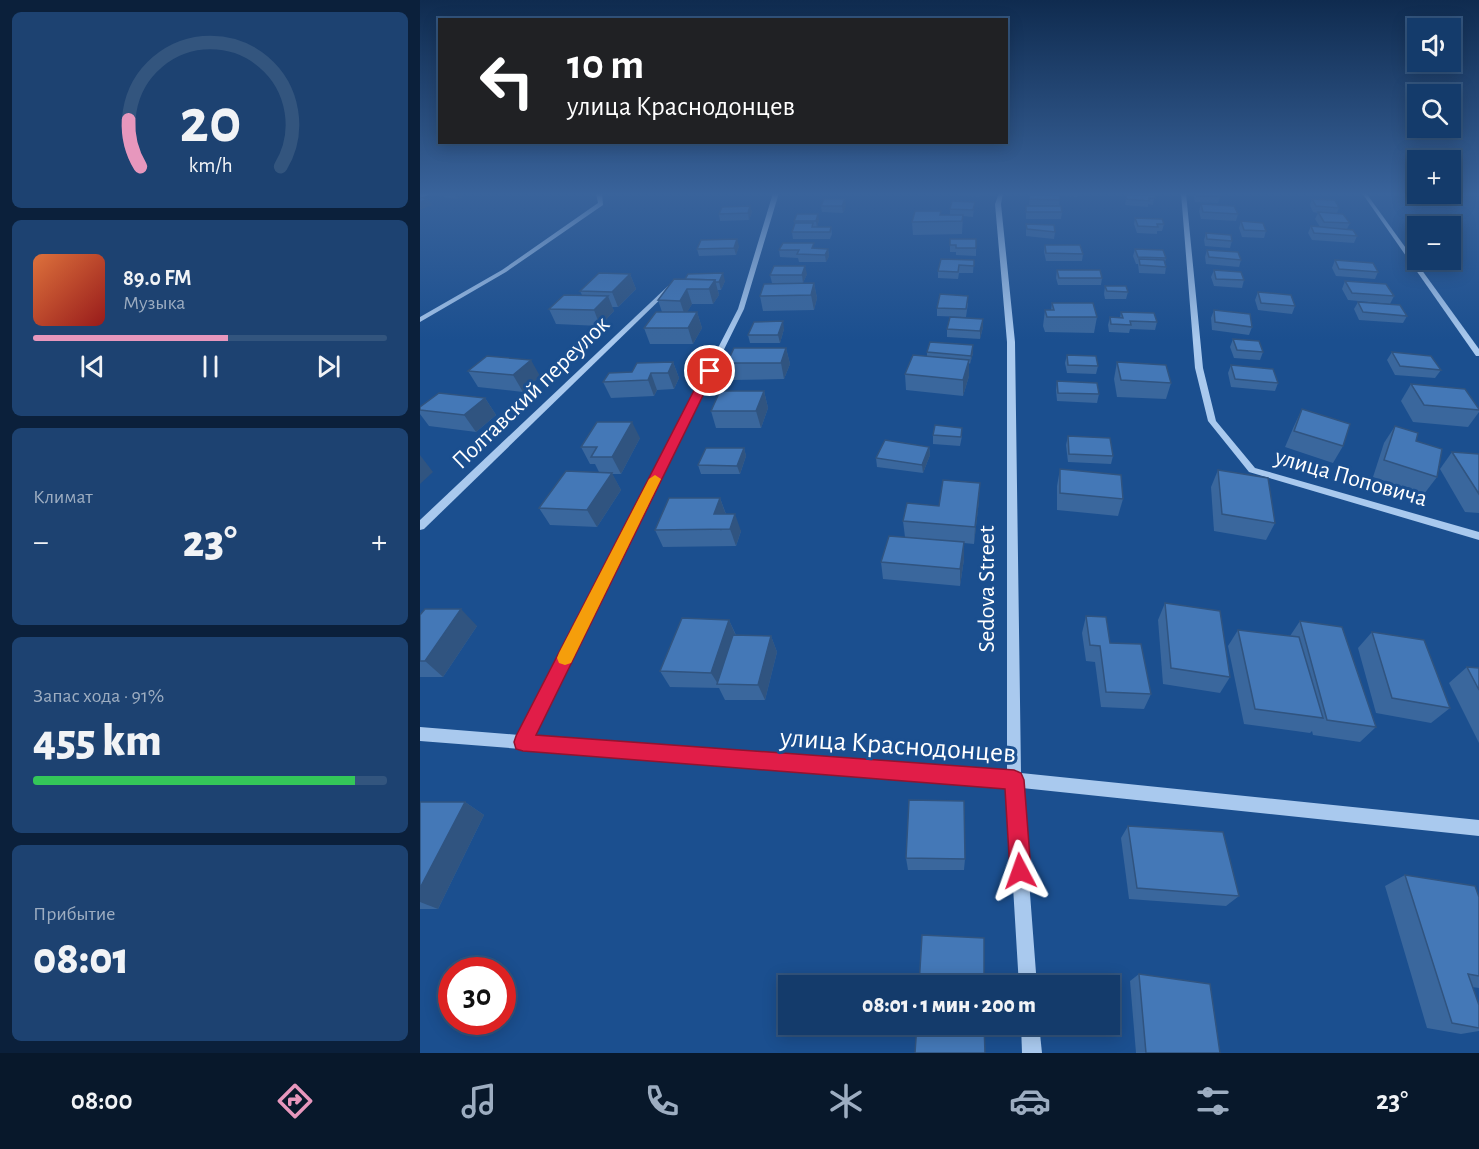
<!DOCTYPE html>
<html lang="ru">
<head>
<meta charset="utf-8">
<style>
  body { margin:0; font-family:"Alegreya Sans",sans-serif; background:#1d4271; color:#f1f3f6; height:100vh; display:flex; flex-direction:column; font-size:22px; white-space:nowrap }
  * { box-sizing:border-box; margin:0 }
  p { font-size:20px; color:#9dadc1 }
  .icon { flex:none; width:33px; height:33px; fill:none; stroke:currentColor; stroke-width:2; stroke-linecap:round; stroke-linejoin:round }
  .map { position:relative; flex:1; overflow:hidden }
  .drawer { display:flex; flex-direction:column; gap:12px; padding:12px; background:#0b203b; width:420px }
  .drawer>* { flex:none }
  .top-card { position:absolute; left:18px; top:18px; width:570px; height:126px; border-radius:0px; box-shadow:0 3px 15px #0003,0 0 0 2px #33557e; background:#202124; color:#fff; overflow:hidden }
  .tools { position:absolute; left:987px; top:18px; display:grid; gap:12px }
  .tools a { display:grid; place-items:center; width:54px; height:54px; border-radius:0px; background:#143b6b; box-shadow:0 3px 15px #0003,0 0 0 2px #33557e; font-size:30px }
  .speed { position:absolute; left:18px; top:957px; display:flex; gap:12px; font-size:30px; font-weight:700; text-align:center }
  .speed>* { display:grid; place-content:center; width:78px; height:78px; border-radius:50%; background:#143b6b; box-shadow:0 3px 15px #0003,0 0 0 2px #33557e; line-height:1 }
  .speed .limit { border:9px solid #d22; background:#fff; color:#111 }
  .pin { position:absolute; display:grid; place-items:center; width:51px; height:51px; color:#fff; margin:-26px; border:3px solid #fff; border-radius:50%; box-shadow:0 2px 6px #0007 }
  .me { position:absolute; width:66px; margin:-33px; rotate:356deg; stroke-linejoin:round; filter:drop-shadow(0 0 4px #0008) }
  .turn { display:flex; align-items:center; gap:21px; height:126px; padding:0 30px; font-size:27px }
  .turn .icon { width:78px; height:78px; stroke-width:2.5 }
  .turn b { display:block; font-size:42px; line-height:51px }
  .big { font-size:45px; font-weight:800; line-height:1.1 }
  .drawer .card { flex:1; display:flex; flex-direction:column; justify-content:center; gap:9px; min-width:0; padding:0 21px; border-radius:9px; background:#1d4271 }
  .drawer .dial { align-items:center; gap:0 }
  .dial svg { height:156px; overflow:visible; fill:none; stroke:#33557e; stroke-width:7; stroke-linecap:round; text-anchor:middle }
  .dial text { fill:#f1f3f6; stroke:none }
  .song { display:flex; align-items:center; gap:18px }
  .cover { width:72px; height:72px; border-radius:9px; background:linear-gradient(135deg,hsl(20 70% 55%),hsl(0 70% 35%)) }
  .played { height:6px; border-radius:3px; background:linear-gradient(90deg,#e797bd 55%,#33557e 55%) }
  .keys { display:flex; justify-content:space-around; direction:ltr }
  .heat { display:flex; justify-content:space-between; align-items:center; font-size:33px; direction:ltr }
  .charge { height:9px; border-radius:4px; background:linear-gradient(90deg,#34c759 91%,#33557e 0) }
  .trip { position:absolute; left:358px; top:975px; width:342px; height:60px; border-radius:0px; background:#143b6b; box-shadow:0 3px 15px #0003,0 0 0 2px #33557e; font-weight:800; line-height:60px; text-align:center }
  .tab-bar { display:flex; height:96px; justify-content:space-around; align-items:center; background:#08182b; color:#9dadc1 }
  .tab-bar .icon { width:42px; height:42px }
  .tab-bar .selected { color:#e797bd }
  .tab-bar b { font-size:27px; color:#f1f3f6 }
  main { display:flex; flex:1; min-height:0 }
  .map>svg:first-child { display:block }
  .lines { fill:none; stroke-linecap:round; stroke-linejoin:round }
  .minor { fill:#a9c9ee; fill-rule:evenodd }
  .wall { fill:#3a679d }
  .shaded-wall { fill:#305480 }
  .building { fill:#4478b7; stroke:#305480; stroke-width:1.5 }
  .route { fill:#e11d48; stroke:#92132f; stroke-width:1.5 }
  .slow { fill:#f59e0b }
  .labels { text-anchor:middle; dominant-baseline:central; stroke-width:6; stroke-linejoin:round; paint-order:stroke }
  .street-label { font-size:24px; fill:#fff; stroke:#1b4f8f }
  .near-street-label { font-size:28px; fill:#fff; stroke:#1b4f8f }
</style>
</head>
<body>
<main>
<section class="drawer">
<div class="card dial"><svg viewBox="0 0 100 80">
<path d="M14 69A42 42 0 1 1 86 69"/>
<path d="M14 69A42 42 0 0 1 8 45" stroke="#e797bd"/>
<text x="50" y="56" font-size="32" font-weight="700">20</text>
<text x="50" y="72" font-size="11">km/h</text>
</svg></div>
<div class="card">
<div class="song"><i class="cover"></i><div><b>89.0 FM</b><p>Музыка</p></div></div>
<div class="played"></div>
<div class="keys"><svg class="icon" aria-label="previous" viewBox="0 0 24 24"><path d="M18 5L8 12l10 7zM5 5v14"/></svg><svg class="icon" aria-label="pause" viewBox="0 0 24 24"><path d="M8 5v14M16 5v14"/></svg><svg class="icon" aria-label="next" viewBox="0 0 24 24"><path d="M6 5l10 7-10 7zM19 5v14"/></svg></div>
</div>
<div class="card"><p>Климат</p>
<div class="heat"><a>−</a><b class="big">23°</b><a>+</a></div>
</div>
<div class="card"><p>Запас хода · 91%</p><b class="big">455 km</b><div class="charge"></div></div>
<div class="card"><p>Прибытие</p><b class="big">08:01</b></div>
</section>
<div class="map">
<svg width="1059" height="1053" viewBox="0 0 1059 1053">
  <rect width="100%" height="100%" fill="#1b4f8f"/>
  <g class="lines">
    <!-- minor -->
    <g class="minor">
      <path d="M6 193H13L0 198V194Z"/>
      <path d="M176 193H182L183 205 86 272 0 322V317L82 270 178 203Z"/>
      <path d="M353 193H359L324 309 113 736 587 772V342L575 204 579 193H583L581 204 595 342 601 773 1059 820V836L602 788 617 986H599L587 787 0 741V727L99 735 318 309Z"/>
      <path d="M761 193H766L783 368 796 421 835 468 1059 532V540L829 472 788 421 775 368Z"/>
      <path d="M942 193H946L1059 349V356H1056Z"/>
      <path d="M248 286 253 287 4 529 0 530V520Z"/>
      <path d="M601 1024H619L622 1053H602Z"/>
    </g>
  </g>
  <!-- wall -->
  <g class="wall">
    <path d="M11 193H43L44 196 37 199 12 195Z"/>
    <path d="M540 193H562L560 197 539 196Z"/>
    <path d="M636 193H662V194H657V197L640 196 639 206 642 212 641 219H606V206H637L609 205 610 194Z"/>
    <path d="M697 193H735L733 205 728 204V207L705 205 707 194H697Z"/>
    <path d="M776 193H799L800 197 798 203 775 202 774 197Z"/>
    <path d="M892 199 919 208 917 213 930 223 927 229 937 236 934 243 892 240 888 233 891 226 900 227 895 219 898 213 893 212 890 205Z"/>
    <path d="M781 204 818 214 816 221 781 219 779 211Z"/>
    <path d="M330 206 332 212 329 220 300 221 299 214Z"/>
    <path d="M401 206H426L423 213 402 212Z"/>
    <path d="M554 208 553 217 543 216 542 234 493 235 492 222 521 215H530V209Z"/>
    <path d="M715 218 744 224 742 231H737V234L717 233 714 224Z"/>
    <path d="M399 220 397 227H411L412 234 410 239H373L372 232 375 224 374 221Z"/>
    <path d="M821 221 846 231 844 238 822 237 819 228Z"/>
    <path d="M606 224 635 232 634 239 606 236Z"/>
    <path d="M786 233 812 241 810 248 785 246 784 240Z"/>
    <path d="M530 239H556V256L536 255V252H530Z"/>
    <path d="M625 245 663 254 662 261H626L624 252Z"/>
    <path d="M319 246 316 255 279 256 277 249Z"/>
    <path d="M395 248 408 249 409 256 406 262H379L378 258 360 257 359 250Z"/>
    <path d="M715 249 746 258 745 262 746 267 745 274 719 273 718 264H716L713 256Z"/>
    <path d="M787 250 821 260 819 267 786 264 785 257Z"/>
    <path d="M554 260 553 273H539L538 279 518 278V271Z"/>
    <path d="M915 260 958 272 955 279 916 276 912 268Z"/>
    <path d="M637 270 682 278 681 285H638L636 278Z"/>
    <path d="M794 270 824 280 822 288 794 286 791 277Z"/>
    <path d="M210 274 216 289 198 307H192L194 311 180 326 136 324 129 309 162 295 160 291Z"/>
    <path d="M387 274 383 283H352L350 275Z"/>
    <path d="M254 279 305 281 301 290H298L299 295 293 304H272L267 312H277L282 328 273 344H230L224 328 242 312 238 300Z"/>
    <path d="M925 281 974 296 970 304 928 300 922 289Z"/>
    <path d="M394 283 397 298 394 310 343 311 340 296Z"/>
    <path d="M685 286 708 292 706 299H685L684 294Z"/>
    <path d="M838 292 875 306 872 314 838 310 835 300Z"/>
    <path d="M938 302 987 316 983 323 939 320 934 309Z"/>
    <path d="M548 303 546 317 517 316V308Z"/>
    <path d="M632 303 677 317 674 333 625 332 623 326 625 310H631Z"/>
    <path d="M794 310 832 327 829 335 792 330 791 318Z"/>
    <path d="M701 312 737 322 735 330 710 329 709 333 689 332 688 325 690 317 700 318Z"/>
    <path d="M563 327 560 339 527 337V329Z"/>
    <path d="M364 329 360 343H330L328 335Z"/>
    <path d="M813 339 843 352 840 360 814 358 810 347Z"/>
    <path d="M553 345V353L550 364 549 363V376L543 396 486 390 485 374 507 356V352Z"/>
    <path d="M314 348H366L370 364 364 379 312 380 307 363Z"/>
    <path d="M972 352 1021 370 1015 378 975 375 967 360Z"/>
    <path d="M647 355 678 366 676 374 647 373 645 363Z"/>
    <path d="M253 362 259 378 254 389 237 390 234 396 191 398 183 382 212 372Z"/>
    <path d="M697 362 751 383 746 399 697 397 694 379Z"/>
    <path d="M811 365 858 383 855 391 811 387 808 373Z"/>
    <path d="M48 371 120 376 103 392 58 387Z"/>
    <path d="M637 381 679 394 677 403 637 401 636 390Z"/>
    <path d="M991 384 1059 409V412L1048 427 993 422 981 401Z"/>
    <path d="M344 391 348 408 341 428H296L291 411Z"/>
    <path d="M65 398 76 415 56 432 9 426 0 414V407Z"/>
    <path d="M882 409 923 446 913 463 865 447 874 426Z"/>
    <path d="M975 426 996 441 1017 477 1004 494 953 477 964 443Z"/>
    <path d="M513 435 542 436 540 446 513 444Z"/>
    <path d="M648 436 693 456 691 464 648 462 646 445Z"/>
    <path d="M220 438 201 474H192L201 490 177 527 130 525 119 508 179 472 175 464H170L161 447Z"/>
    <path d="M509 447 510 455 503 473 457 467 456 458Z"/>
    <path d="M324 448 326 456 320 474H281L278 465Z"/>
    <path d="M1032 452 1059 454V513L1045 512 1020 469Z"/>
    <path d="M640 469 703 499 698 516 637 510V486Z"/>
    <path d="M798 470 855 523 846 540 794 531 791 487Z"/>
    <path d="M300 498 306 514 321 531 316 546 243 547 235 530Z"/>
    <path d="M559 500 554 544 544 543V559L540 586 463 579 461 562 485 537 483 521 519 506Z"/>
    <path d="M745 603 810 677 800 693 743 684 738 620Z"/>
    <path d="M0 615 57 626 23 677H0Z"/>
    <path d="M666 616 690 643 731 694 724 709 681 707 675 662 666 661 662 633Z"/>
    <path d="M309 620 316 635 351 636 357 652 345 700H305L299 688 250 687 240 671Z"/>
    <path d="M880 621 956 727 940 742 893 735 892 731 890 733 824 724 808 646 818 630 870 636Z"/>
    <path d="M952 632 1030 708 1011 723 956 713 938 648Z"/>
    <path d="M1047 667 1059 668V743L1029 683Z"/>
    <path d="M0 802H45L64 815 18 909H0Z"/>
    <path d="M708 826 819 896 806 906 709 899 701 838Z"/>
    <path d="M486 858 545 859 544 870H488Z"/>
    <path d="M985 875 1059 897V988L1052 987 1059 1005V1031L1041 1034 1007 1028 965 886Z"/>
    <path d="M719 974 800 1053H716L710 981Z"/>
  </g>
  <!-- shaded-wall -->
  <g class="shaded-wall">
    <path d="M34 193H43L44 196 37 199Z"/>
    <path d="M8 199 12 205 0 210V202Z"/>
    <path d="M425 199 426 206 423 213 422 206Z"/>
    <path d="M330 206 332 212 329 220 328 213Z"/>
    <path d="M398 214 399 220 397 228 396 221Z"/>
    <path d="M317 239 319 246 316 255 314 248Z"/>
    <path d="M408 249 409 256 406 262 405 255Z"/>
    <path d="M385 266 387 274 383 283 382 275Z"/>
    <path d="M303 273 305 281 301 290 299 282Z"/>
    <path d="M210 274 216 289 198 307 192 292Z"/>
    <path d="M295 280 299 295 293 304 289 289Z"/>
    <path d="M394 283 397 298 394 310 391 295Z"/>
    <path d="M267 289 272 304 265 316 260 301Z"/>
    <path d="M188 296 194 311 180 326 174 310Z"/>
    <path d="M277 312 282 328 273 344 268 328Z"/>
    <path d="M563 319V327L560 339V331Z"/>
    <path d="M363 321 364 329 360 343 358 335Z"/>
    <path d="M553 345V353L550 364 551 356Z"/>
    <path d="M366 348 370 364 364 379 361 363Z"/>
    <path d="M111 360 120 376 103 392 93 375Z"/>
    <path d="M549 360V376L543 396V380Z"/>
    <path d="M253 362 259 378 254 389 248 373Z"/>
    <path d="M231 373 237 390 234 396 228 380Z"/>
    <path d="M344 391 348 408 341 428 336 411Z"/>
    <path d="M65 398 76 415 56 432 44 415Z"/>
    <path d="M212 422 220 438 201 474 192 457Z"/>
    <path d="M509 447 510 455 503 473 502 465Z"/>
    <path d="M324 448 326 456 320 474 317 466Z"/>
    <path d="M0 455 13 472 0 484Z"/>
    <path d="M192 473 201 490 177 527 167 510Z"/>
    <path d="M560 483 559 500 554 544 555 527Z"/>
    <path d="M300 498 306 515 301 531 294 514Z"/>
    <path d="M315 514 321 531 316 546 310 529Z"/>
    <path d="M544 542V559L540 586V569Z"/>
    <path d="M41 609 57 626 23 677 5 661Z"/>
    <path d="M309 620 316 636 298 684 291 673Z"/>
    <path d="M351 636 357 652 345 700 338 685Z"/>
    <path d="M45 802 64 815 18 909 0 902V888Z"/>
  </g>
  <!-- building -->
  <g class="building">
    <path d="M639 193 640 200 609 199 610 194Z"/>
    <path d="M707 193H735V198H729V201L706 199Z"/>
    <path d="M776 193H799L800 197 777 196Z"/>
    <path d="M0 197 8 199 0 202Z"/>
    <path d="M404 199H425L422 206H401Z"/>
    <path d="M892 199 915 200 919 208 896 206Z"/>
    <path d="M532 201 555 202 553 210 530 209Z"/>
    <path d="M781 204 814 206 818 214 783 212Z"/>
    <path d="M330 206 328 213 299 214 302 207Z"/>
    <path d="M606 206H641L642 212H606Z"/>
    <path d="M495 211H521L520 215H543L542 221 492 222Z"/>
    <path d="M898 212 923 214 930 223 904 222Z"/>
    <path d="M377 214H398L396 221H374Z"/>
    <path d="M715 218 742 219 744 224H737L738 227 718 226Z"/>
    <path d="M821 221 843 223 846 231 824 230Z"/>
    <path d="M375 223H393L392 227H411L410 232H372Z"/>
    <path d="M606 224 634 225 635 232 607 229Z"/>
    <path d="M891 226 933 230 937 236 894 233Z"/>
    <path d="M786 233 811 235 812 241 787 239Z"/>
    <path d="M317 239 314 248 277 249 281 240Z"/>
    <path d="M530 239H556V248H536V245H530Z"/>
    <path d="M363 243H394L392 248 408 249 405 255 377 254 379 250H359Z"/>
    <path d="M625 245H660L663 254 626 253Z"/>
    <path d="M715 249 743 250 746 258 718 257Z"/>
    <path d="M787 250 818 252 821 260 789 257Z"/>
    <path d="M521 259 554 260V266L539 265 538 272 518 271Z"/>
    <path d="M719 259 744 260 746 267 720 265Z"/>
    <path d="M915 260 953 263 958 272 919 269Z"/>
    <path d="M354 266H385L382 275H350Z"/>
    <path d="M637 270H680L682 278H639Z"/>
    <path d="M794 270 821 272 824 280 796 279Z"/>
    <path d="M179 273 210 274 192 292 160 291Z"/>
    <path d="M303 273 299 282H295V280L265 279 268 274Z"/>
    <path d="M254 279 295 280 289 289H267L260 301 238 300Z"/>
    <path d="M925 281 966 284 974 296 932 293Z"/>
    <path d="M394 283 391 295 340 296 344 284Z"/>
    <path d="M685 286H706L708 292 687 291Z"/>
    <path d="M838 292 871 295 875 306 841 303Z"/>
    <path d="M520 294 548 296 546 309 517 308Z"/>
    <path d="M144 295 188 296 174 310 129 309Z"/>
    <path d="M938 302 980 305 987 316 943 312Z"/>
    <path d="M632 303H673L677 317H627L625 310H634Z"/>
    <path d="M794 310 830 314 832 327 795 322Z"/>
    <path d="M236 312H277L268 328H224Z"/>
    <path d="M701 312 734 313 737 322 710 321 711 325 691 324 690 317 703 318Z"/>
    <path d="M530 317 563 319 560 331 527 329Z"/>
    <path d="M363 321 358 335H328L334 322Z"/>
    <path d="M813 339 839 341 843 352 817 350Z"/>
    <path d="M510 342 553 345 551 356 507 352Z"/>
    <path d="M314 348H366L361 363H307Z"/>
    <path d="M972 352 1011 356 1021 370 980 366Z"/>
    <path d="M493 355 549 360 543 380 485 374Z"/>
    <path d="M647 355 676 356 678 366 648 365Z"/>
    <path d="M67 356 111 360 93 375 48 371Z"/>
    <path d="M253 362 248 373H231L228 380 183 382 189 373 212 372 217 363Z"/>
    <path d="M697 362 746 365 751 383 701 380Z"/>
    <path d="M811 365 853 369 858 383 815 379Z"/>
    <path d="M637 381 677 383 679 394 638 393Z"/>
    <path d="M991 384 1045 389 1059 409V410L1004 405Z"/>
    <path d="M300 391H344L336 411H291Z"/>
    <path d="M19 393 65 398 44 415 0 410V407Z"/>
    <path d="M882 409 930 424 923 446 874 431Z"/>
    <path d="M177 422H212L192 457H171L177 447H161Z"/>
    <path d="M515 425 542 428 541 437 513 435Z"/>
    <path d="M975 426 998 433 996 441 1022 449 1017 477 964 460Z"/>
    <path d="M648 436 690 438 693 456 649 454Z"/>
    <path d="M465 440 509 447 502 465 456 458Z"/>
    <path d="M286 448H324L317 466 278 465Z"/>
    <path d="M1032 452 1059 454V494Z"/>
    <path d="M640 469 701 475 703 499 640 493Z"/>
    <path d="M798 470 848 478 855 523 802 514Z"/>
    <path d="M146 471 192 473 167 510 119 508Z"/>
    <path d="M523 480 560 483 555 527 483 521 487 503 519 506Z"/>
    <path d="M249 498H300L294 514H315L310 529 235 530Z"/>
    <path d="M469 536 544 542 540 569 461 562Z"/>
    <path d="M745 603 800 611 810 677 751 668Z"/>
    <path d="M5 609H41L5 661H0V615Z"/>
    <path d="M666 616 686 617 690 643 721 644 731 694 686 692 680 646 670 645Z"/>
    <path d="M262 618 309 620 291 673 240 671Z"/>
    <path d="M880 621 922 627 956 727 907 720Z"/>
    <path d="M818 630 879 637 903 718 835 709Z"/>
    <path d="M952 632 1004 640 1030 708 972 698Z"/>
    <path d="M313 635 351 636 338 685 297 684Z"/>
    <path d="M1047 667 1059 668V690Z"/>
    <path d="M489 800 544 801 545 859 486 858Z"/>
    <path d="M0 802H45L0 888Z"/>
    <path d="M708 826 803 832 819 896 717 888Z"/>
    <path d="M985 875 1055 886 1059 897V976L1048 974 1059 1005V1028L1032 1023Z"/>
    <path d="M502 935 564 938V986H499Z"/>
    <path d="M719 974 790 984 800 1053H726Z"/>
    <path d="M497 1024H564L565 1053H495Z"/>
  </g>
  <!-- sky -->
  <linearGradient id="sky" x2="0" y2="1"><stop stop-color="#0f2b4f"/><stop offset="0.57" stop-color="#39639b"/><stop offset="1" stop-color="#39639b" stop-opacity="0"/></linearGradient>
  <rect width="1059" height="340" fill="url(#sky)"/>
  <!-- route -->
  <path class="route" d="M290 368 295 371 116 735 594 770 601 773 604 780 611 871 608 879 600 882 593 879 590 871 585 789 103 751 96 749 94 742 96 736 284 371Z"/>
  <!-- slow -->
  <path class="slow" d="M235 475 241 479 151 663 145 665 139 663 137 658 139 653 229 479Z"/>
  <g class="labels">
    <!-- street labels -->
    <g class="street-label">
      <text transform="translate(111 393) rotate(-44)">Полтавский переулок</text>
      <text transform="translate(931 478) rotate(16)">улица Поповича</text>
      <text transform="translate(567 589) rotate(-90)">Sedova Street</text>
    </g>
    <!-- near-street labels -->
    <g class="near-street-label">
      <text transform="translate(478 746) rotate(4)">улица Краснодонцев</text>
    </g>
  </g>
</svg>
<div class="tools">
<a><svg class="icon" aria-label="sound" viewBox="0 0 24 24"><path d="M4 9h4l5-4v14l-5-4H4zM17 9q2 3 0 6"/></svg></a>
<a><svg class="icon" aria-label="search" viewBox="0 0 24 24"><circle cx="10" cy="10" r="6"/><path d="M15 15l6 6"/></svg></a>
<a>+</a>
<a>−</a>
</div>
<div class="speed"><div class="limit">30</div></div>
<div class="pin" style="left:290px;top:371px;background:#d93025"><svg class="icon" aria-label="arrive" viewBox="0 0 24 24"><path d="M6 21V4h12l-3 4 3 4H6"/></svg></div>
<svg class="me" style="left:600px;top:871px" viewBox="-20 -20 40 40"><path d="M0-17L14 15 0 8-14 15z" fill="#e11d48" stroke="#fff" stroke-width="4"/></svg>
<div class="trip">08:01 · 1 мин · 200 m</div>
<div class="top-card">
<div class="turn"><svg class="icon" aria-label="left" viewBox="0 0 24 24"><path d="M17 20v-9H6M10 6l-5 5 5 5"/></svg><div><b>10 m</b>улица Краснодонцев</div></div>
</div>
</div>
</main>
<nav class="tab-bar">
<b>08:00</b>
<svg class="icon selected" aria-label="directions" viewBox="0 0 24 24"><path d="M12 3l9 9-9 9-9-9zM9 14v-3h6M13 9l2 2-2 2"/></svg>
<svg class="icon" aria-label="music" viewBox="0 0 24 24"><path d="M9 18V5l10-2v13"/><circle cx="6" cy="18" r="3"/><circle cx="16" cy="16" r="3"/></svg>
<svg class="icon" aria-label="phone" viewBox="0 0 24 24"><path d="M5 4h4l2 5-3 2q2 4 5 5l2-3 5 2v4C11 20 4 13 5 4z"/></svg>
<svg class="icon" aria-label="climate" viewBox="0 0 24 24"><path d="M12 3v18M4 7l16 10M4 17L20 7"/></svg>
<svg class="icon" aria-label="car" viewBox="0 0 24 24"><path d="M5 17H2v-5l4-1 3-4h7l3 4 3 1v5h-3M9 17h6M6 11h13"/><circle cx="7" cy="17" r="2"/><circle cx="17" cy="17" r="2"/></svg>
<svg class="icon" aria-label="filters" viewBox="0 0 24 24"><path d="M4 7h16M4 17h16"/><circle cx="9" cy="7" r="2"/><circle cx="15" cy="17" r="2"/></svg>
<b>23°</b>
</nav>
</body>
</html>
